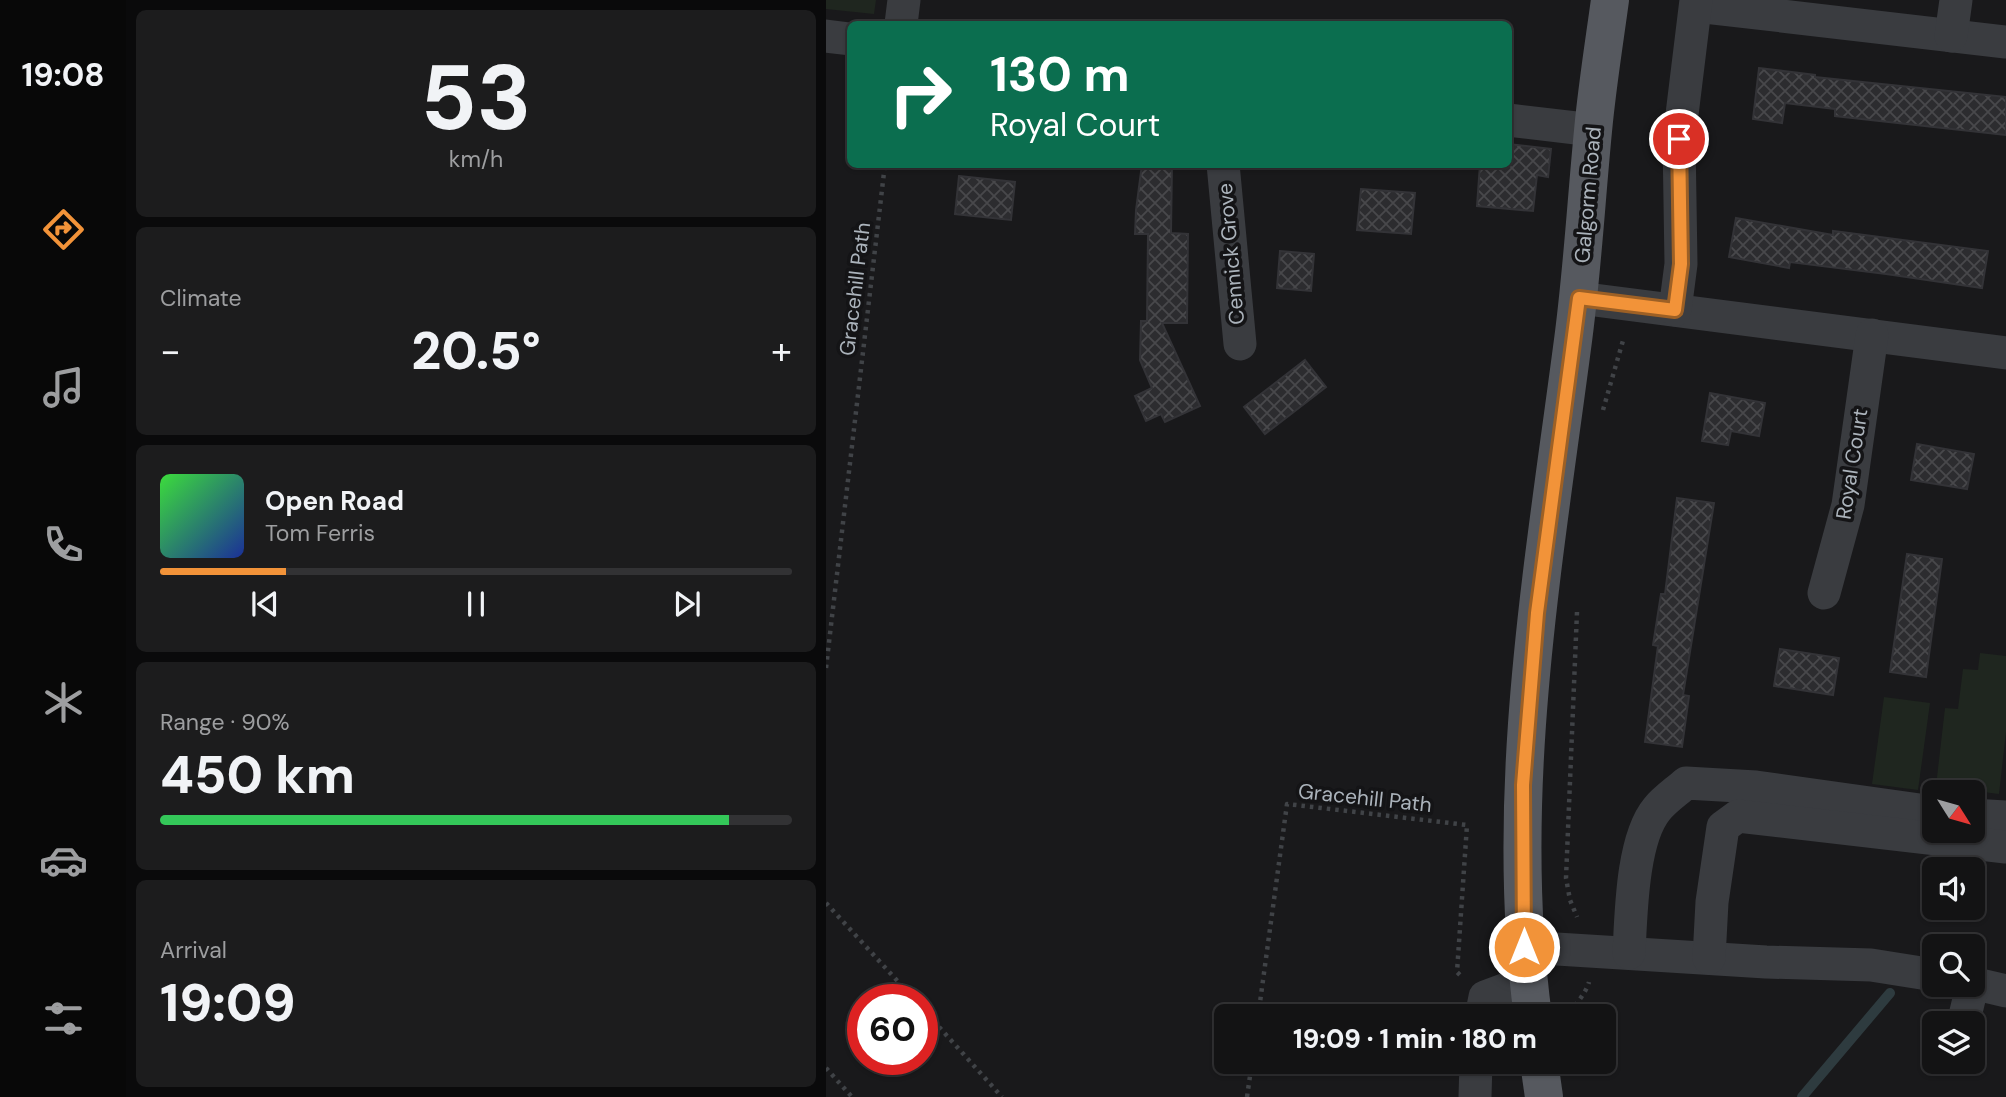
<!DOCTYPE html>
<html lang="en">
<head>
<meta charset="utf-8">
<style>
  body { margin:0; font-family:"DM Sans",sans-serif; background:#1c1c1d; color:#f1f3f6; height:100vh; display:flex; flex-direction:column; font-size:26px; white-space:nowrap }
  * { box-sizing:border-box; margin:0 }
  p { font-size:23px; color:#9d9ea0 }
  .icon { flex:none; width:38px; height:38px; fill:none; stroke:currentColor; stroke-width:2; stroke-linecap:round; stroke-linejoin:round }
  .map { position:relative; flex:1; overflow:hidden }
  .panel { display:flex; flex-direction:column; gap:10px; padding:10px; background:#0a0a0b; width:700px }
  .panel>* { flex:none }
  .hud { position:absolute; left:21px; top:21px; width:665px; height:147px; border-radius:10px; box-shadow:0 2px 5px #0004,0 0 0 2px #323234; background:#0b6e4f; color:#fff; overflow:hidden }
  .needle { width:46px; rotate:127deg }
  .buttons { position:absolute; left:1096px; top:780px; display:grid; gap:14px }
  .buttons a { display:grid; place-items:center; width:63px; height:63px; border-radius:10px; background:#131314; box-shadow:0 2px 5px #0004,0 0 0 2px #323234; font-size:35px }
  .speed { position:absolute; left:21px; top:984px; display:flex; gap:14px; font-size:35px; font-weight:700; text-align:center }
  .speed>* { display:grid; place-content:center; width:91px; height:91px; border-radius:50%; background:#131314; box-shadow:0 2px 5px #0004,0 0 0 2px #323234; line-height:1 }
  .speed .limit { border:10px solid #d22; background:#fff; color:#111 }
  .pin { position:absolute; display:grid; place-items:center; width:60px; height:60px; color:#fff; margin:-30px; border:4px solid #fff; border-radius:50%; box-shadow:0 2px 7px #0007 }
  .me { position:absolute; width:77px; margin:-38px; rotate:0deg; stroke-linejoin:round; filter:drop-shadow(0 0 5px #0008) }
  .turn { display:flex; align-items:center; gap:24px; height:147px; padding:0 28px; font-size:32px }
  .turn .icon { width:91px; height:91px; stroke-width:2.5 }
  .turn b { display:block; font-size:49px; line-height:60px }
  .big { font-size:52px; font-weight:800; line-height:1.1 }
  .panel .widget { flex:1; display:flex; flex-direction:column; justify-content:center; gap:10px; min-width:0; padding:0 24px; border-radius:10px; background:#1c1c1d }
  .panel .dial { align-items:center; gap:0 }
  .dial b { font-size:91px; line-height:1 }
  .song { display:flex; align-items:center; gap:21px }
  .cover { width:84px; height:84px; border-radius:10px; background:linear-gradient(135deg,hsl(120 70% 55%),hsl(230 70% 35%)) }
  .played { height:7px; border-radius:4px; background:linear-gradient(90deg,#f29339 20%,#323234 20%) }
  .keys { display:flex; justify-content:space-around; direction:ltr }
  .heat { display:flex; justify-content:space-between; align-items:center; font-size:38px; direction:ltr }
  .charge { height:10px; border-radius:5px; background:linear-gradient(90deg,#34c759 90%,#323234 0) }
  .trip { position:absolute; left:388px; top:1004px; width:402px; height:70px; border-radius:10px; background:#131314; box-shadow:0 2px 5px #0004,0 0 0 2px #323234; font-weight:800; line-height:70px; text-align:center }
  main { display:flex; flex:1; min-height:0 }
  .tab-bar { display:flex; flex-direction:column; width:126px; justify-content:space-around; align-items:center; background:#080808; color:#9d9ea0 }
  .tab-bar .icon { width:49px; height:49px }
  .tab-bar .current { color:#f29339 }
  .tab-bar b { font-size:32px; color:#f1f3f6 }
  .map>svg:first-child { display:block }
  .grass { fill:#1f261f }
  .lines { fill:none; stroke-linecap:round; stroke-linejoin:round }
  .stream { stroke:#2e3b3f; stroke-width:10 }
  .building { fill:url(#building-cross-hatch); stroke:#333337; stroke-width:2 }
  .path { stroke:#404347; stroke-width:4.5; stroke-dasharray:3.5 5; stroke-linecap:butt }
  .minor { stroke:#3a3c40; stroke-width:33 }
  .major { stroke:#56595f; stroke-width:38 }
  .route-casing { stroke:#9d6025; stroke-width:18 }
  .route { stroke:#f29339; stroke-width:12 }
  .labels { text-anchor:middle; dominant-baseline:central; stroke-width:7; stroke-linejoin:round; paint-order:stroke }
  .street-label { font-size:21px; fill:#abb3bb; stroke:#141416 }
</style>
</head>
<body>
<main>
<nav class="tab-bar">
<b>19:08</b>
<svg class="icon current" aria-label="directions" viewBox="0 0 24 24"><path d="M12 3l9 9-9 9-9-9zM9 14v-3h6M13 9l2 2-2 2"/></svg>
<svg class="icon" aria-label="music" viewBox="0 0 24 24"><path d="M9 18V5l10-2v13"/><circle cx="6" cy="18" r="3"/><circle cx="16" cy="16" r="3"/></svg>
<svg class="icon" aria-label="phone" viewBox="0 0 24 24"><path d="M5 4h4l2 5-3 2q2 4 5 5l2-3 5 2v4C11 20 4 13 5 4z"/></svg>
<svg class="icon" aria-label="climate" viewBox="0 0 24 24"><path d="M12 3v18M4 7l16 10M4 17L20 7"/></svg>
<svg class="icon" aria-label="car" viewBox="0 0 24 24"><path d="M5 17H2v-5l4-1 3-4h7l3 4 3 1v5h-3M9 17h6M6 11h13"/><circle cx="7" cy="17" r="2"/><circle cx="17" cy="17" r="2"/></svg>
<svg class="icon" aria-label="filters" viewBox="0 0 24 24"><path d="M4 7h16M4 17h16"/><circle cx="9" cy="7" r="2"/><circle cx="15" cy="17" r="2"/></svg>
</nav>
<section class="panel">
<div class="widget dial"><b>53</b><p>km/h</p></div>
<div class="widget"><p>Climate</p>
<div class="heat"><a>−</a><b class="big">20.5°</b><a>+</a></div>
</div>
<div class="widget">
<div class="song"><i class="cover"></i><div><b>Open Road</b><p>Tom Ferris</p></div></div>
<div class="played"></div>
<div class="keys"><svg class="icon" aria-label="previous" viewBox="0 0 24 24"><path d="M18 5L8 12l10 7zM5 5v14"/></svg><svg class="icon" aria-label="pause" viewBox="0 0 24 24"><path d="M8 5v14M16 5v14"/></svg><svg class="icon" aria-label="next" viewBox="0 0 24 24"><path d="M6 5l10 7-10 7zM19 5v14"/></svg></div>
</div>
<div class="widget"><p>Range · 90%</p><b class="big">450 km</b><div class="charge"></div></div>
<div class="widget"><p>Arrival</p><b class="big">19:09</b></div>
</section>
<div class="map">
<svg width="1180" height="1097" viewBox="0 0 1180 1097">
  <defs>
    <pattern id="building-cross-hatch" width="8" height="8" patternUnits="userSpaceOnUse" patternTransform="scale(1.75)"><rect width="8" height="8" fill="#2c2c2f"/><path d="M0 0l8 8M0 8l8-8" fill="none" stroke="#48484b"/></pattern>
  </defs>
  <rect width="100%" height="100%" fill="#19191b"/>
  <!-- grass -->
  <g class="grass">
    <path d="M0 0H50L48 14 0 9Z"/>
    <path d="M1154 653 1180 656V732L1173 794 1110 786 1119 708 1132 709 1137 669 1152 670Z"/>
    <path d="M1058 697 1104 703 1092 790 1046 784Z"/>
  </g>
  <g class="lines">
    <!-- stream -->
    <path class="stream" d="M976 1097 1064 993"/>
  </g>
  <!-- building -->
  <g class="building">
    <path d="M933 68 989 75V77L1180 97V135L1009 116V109L959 103 956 123 927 119Z"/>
    <path d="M682 144 725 149 722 177 711 175 707 211 651 206 654 164H682Z"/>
    <path d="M316 164H346L345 233 362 234 361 323H336L374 406 339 422 335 414 320 421 309 396 326 388 314 360 315 321H321L322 234H309L310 210Z"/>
    <path d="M133 176 189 182 185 220 129 214Z"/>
    <path d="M535 189 589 193 585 234 531 230Z"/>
    <path d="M910 218 1007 235V231L1162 251 1156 288 1060 274 964 262 963 268 903 257Z"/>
    <path d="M454 251 488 254 485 291 451 288Z"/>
    <path d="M479 360 500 387 439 434 418 407Z"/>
    <path d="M884 393 939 403 933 436 905 431 902 445 876 441Z"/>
    <path d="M1091 444 1148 454 1141 489 1085 480Z"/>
    <path d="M851 498 888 503 857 695 863 696 856 747 819 742 832 646 827 645 835 594H839Z"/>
    <path d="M1081 554 1116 559 1100 677 1064 672Z"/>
    <path d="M954 649 1013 658 1007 695 948 686Z"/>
  </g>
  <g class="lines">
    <!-- path -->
    <g class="path">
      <path d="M777 410 798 337"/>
      <path d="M751 612 740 878 744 900 751 917"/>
      <path d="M0 668 59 164"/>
      <path d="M0 903 88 999"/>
      <path d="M96 1008 176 1097"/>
      <path d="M745 1013C750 1003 760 993 763 982"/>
      <path d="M432 1017 461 804 641 825 631 972 634 975"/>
      <path d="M0 1068 26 1097"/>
      <path d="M421 1097 426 1062"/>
    </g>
    <!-- minor -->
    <g class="minor">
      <path d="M870 6 1180 42"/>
      <path d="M75 24 78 0"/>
      <path d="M0 36 24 39"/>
      <path d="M1125 36 1130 0"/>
      <path d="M682 120 767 130"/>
      <path d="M397 164 414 344"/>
      <path d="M753 298 1180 353"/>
      <path d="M849 310 855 264 853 139 870 0"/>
      <path d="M998 593 1022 505 1046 335"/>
      <path d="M1146 815 1180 817"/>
      <path d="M698 947 940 962 1045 965 1108 975"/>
      <path d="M803 953C805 914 806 839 831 809 839 799 850 792 860 783L930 787 1108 812"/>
      <path d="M883 958 886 902 897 827 912 816 1180 847"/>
      <path d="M1146 983 1180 991"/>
      <path d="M655 1017 659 997 702 981"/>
      <path d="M1137 1024 1147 983"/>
      <path d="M649 1097 650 1062"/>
    </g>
    <!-- major -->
    <g class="major">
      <path d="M707 1017C677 794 717 568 746 348 756 276 760 203 767 131 771 87 778 44 784 0"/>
      <path d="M713 1062 718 1097"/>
    </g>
  </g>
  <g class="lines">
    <!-- route casing -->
    <g class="route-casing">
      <path id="route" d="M698 947 697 785 711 613 753 298 849 310 855 264 853 139"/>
    </g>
    <!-- route -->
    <use href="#route" class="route"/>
  </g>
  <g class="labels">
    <!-- street labels -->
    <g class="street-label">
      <text transform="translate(762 195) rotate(-85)">Galgorm Road</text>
      <text transform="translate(405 254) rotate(-95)">Cennick Grove</text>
      <text transform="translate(29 289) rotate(-83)">Gracehill Path</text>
      <text transform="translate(1026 464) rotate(-81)">Royal Court</text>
      <text transform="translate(539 798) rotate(6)">Gracehill Path</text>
    </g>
  </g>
</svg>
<div class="buttons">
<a><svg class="needle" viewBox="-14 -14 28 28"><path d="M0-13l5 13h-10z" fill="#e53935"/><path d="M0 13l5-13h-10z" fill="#9d9ea0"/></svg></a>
<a><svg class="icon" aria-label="sound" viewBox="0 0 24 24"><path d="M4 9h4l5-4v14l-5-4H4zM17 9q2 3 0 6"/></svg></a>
<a><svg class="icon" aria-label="search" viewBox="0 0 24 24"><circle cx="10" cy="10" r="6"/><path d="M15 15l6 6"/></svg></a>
<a><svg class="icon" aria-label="layers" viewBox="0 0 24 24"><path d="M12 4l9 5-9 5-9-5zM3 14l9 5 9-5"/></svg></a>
</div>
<div class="speed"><div class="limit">60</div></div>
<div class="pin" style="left:853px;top:139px;background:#d93025"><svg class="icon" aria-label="arrive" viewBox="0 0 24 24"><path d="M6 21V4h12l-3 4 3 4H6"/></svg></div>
<svg class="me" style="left:698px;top:947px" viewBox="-20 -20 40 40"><circle r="17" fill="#f29339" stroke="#fff" stroke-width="3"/><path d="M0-11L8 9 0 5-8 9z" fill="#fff"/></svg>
<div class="trip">19:09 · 1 min · 180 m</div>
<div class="hud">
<div class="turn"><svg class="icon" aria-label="right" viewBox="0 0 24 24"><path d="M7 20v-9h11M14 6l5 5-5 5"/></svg><div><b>130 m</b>Royal Court</div></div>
</div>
</div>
</main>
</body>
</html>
